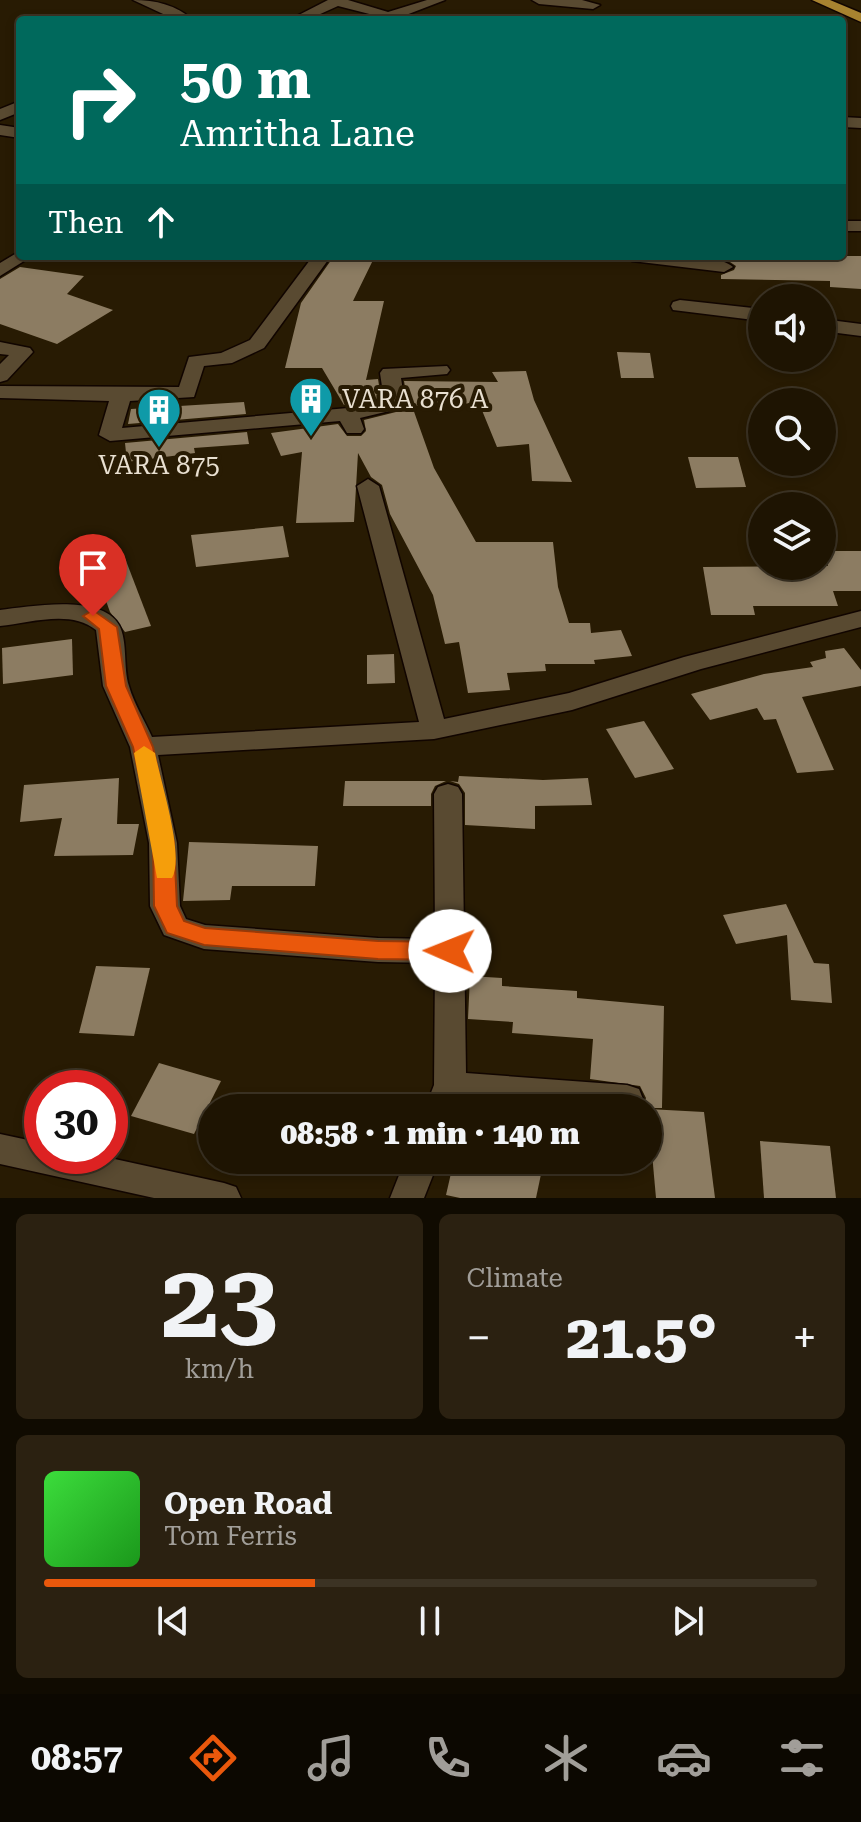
<!DOCTYPE html>
<html lang="en">
<head>
<meta charset="utf-8">
<style>
  body { margin:0; font-family:"Roboto Serif",serif; background:#2b2111; color:#f1f3f6; height:100vh; display:flex; flex-direction:column; font-size:30px; white-space:nowrap }
  * { box-sizing:border-box; margin:0 }
  p { font-size:26px; color:#a19e99 }
  .icon { flex:none; width:44px; height:44px; fill:none; stroke:currentColor; stroke-width:2; stroke-linecap:round; stroke-linejoin:round }
  .map { position:relative; height:1198px; overflow:hidden }
  .side { display:flex; flex-direction:column; gap:16px; padding:16px; background:#100b01; flex:1 }
  .side>* { flex:none }
  .top-card { position:absolute; left:16px; top:16px; width:830px; height:244px; border-radius:8px; box-shadow:0 4px 12px #0003,0 0 0 2px #3c3324; background:#00695c; color:#fff; overflow:hidden }
  .tools { position:absolute; left:748px; top:284px; display:grid; gap:16px }
  .tools a { display:grid; place-items:center; width:88px; height:88px; border-radius:50%; background:#1e1402; box-shadow:0 4px 12px #0003,0 0 0 2px #3c3324; font-size:40px }
  .speed { position:absolute; left:24px; top:1070px; display:flex; gap:16px; font-size:40px; font-weight:700; text-align:center }
  .speed>* { display:grid; place-content:center; width:104px; height:104px; border-radius:50%; background:#1e1402; box-shadow:0 4px 12px #0003,0 0 0 2px #3c3324; line-height:1 }
  .speed .limit { border:12px solid #d22; background:#fff; color:#111 }
  .pin { position:absolute; display:grid; place-items:center; width:68px; height:68px; color:#fff; margin:-82px -34px; border-radius:50% 50% 50% 0; rotate:-45deg; box-shadow:0 0 8px #0007 }
  .pin .icon { rotate:45deg }
  .me { position:absolute; width:88px; margin:-44px; rotate:271deg; stroke-linejoin:round; filter:drop-shadow(0 0 6px #0008) }
  .turn { display:flex; align-items:center; gap:28px; height:168px; padding:0 32px; font-size:36px }
  .turn .icon { width:104px; height:104px; stroke-width:2.5 }
  .turn b { display:block; font-size:56px; line-height:68px }
  .then { display:flex; align-items:center; height:76px; padding:0 32px; background:#0003; gap:16px; font-size:30px }
  .big { font-size:60px; font-weight:800; line-height:1.1 }
  .side .card { flex:1; display:flex; flex-direction:column; justify-content:center; gap:12px; min-width:0; padding:0 28px; border-radius:12px; background:#2b2111 }
  .side .dial { align-items:center; gap:0 }
  .dial b { font-size:104px; line-height:1 }
  .song { display:flex; align-items:center; gap:24px }
  .cover { width:96px; height:96px; border-radius:12px; background:linear-gradient(135deg,hsl(120 70% 55%),hsl(120 70% 35%)) }
  .played { height:8px; border-radius:4px; background:linear-gradient(90deg,#ea580c 35%,#3c3324 35%) }
  .keys { display:flex; justify-content:space-around; direction:ltr }
  .heat { display:flex; justify-content:space-between; align-items:center; font-size:44px; direction:ltr }
  .side .tiles { flex:1; display:grid; gap:16px; grid-template-columns:1fr 1fr }
  .card:last-child { grid-column:span 2 }
  .trip { position:absolute; left:198px; top:1094px; width:464px; height:80px; border-radius:40px; background:#1e1402; box-shadow:0 4px 12px #0003,0 0 0 2px #3c3324; font-weight:800; line-height:80px; text-align:center }
  .tab-bar { display:flex; height:128px; justify-content:space-around; align-items:center; background:#0c0801; color:#a19e99 }
  .tab-bar .icon { width:56px; height:56px }
  .tab-bar .selected { color:#ea580c }
  .tab-bar b { font-size:36px; color:#f1f3f6 }
  .map>svg:first-child { display:block }
  .building { fill:#8c7c62 }
  .lines { fill:none; stroke-linecap:round; stroke-linejoin:round }
  .minor-casing { stroke:#110500; stroke-width:3 }
  .major-casing { stroke:#110500; stroke-width:3 }
  .minor { fill:#594a31; fill-rule:evenodd }
  .major { fill:#a88330; fill-rule:evenodd }
  .route { fill:#ea580c; stroke:#983908; stroke-width:2 }
  .slow { fill:#f59e0b }
  .labels { text-anchor:middle; dominant-baseline:central; stroke-width:8; stroke-linejoin:round; paint-order:stroke }
  .poi-label { font-size:26px; fill:#e8dfd0; stroke:#281b03; text-anchor:start }
</style>
</head>
<body>
<div class="map">
<svg width="861" height="1198" viewBox="0 0 861 1198">
  <rect width="100%" height="100%" fill="#281b03"/>
  <!-- building -->
  <g class="building">
    <path d="M334 256H375L353 301H384L366 380 378 379 381 398 344 405 322 368H285L301 303Z"/>
    <path d="M721 256H861V289L830 287V281L721 279V275L734 270 736 266Z"/>
    <path d="M20 267 84 276 67 294 113 310 57 344 0 324V279Z"/>
    <path d="M617 352 650 353 654 378H621Z"/>
    <path d="M526 371 534 400 572 482 532 481 529 444 497 447 479 403 412 406 434 468 476 542H553L558 587 569 623H590L591 633 621 630 632 656 594 660 595 664H545L546 671 507 673 510 690 468 693 459 642 445 644 433 595 390 514 382 485 371 477 358 453 354 522 296 523 302 452 281 456 271 433 338 424 347 436H361L366 431 364 420 404 410 408 404 404 381 498 382 492 372Z"/>
    <path d="M244 402 246 414 128 424 131 409Z"/>
    <path d="M247 432 249 444 194 448 195 453 127 462 125 443Z"/>
    <path d="M688 457H738L746 487 696 488Z"/>
    <path d="M283 526 289 557 196 567 191 535Z"/>
    <path d="M823 551H861V591H833L838 606H753L755 615H711L703 567 828 566Z"/>
    <path d="M123 553 151 626 125 632 110 612 91 559Z"/>
    <path d="M72 639 73 675 3 684 2 648Z"/>
    <path d="M844 648 861 670V686L802 697 834 770 797 773 776 719 764 720 757 708 710 720 691 694 764 674 813 667 810 662 826 658 825 651Z"/>
    <path d="M394 654 395 683 367 684V655Z"/>
    <path d="M644 721 674 769 635 778 606 729Z"/>
    <path d="M459 776 543 780 588 778 592 805 535 806V829L465 825V793L459 784 450 781 458 782Z"/>
    <path d="M119 778 117 824H139L133 855 54 856 62 818 20 822 24 785Z"/>
    <path d="M345 781H446L435 786 431 794V806H343Z"/>
    <path d="M189 842 318 846 315 886H232L230 900 183 901Z"/>
    <path d="M786 904 814 963 829 964 832 1003 791 1000 787 935 736 944 723 915Z"/>
    <path d="M96 966 150 968 134 1036 79 1033Z"/>
    <path d="M470 976 502 978V986L577 991V998L664 1006 662 1108H642L646 1098 640 1086 590 1079 593 1039 512 1033 513 1022 468 1019Z"/>
    <path d="M159 1063 221 1081 194 1134 131 1116Z"/>
    <path d="M648 1109 704 1112 715 1198H656Z"/>
    <path d="M760 1141 830 1146 836 1198H764Z"/>
    <path d="M454 1160H544L536 1198H460L446 1195Z"/>
  </g>
  <g class="lines">
    <!-- minor casing -->
    <g class="minor-casing">
      <g id="minor">
        <path d="M133 0C156 0 176 5 193 20H176Z"/>
        <path d="M328 0H348L388 12 427 0H445L393 20 338 6 307 20H289Z"/>
        <path d="M532 0H582L600 5 593 9 539 4Z"/>
        <path d="M20 101V112L0 120V109Z"/>
        <path d="M842 117 861 118V128L842 127Z"/>
        <path d="M0 125 20 128V138L0 135Z"/>
        <rect x="842" y="221" width="19" height="10"/>
        <path d="M20 251V256H32L0 276V263Z"/>
        <path d="M313 256H331L264 348 232 363 204 366 194 397 130 401 122 428 348 408 384 400 380 373 383 369 447 366 450 370 447 374 401 378 405 404 402 408 360 418 364 429 361 433H347L340 421 110 441 99 435 109 401 0 398V386L179 387 189 357 221 353 250 340Z"/>
        <path d="M623 256C647 256 717 252 733 267L724 272 632 261Z"/>
        <path d="M680 300 762 309V321L673 310 671 306 673 302Z"/>
        <path d="M822 319 861 324V336L822 331Z"/>
        <path d="M0 342 30 348 33 352 7 380 0 382V364L9 355 0 354Z"/>
        <path d="M368 479 379 486 444 719 569 693 684 657 861 611V627L701 669 572 710 434 739 158 755 177 843 180 906 186 919 205 925 378 938 435 939 434 794 438 787 448 784 458 787 462 794 466 1073 627 1085 639 1089 643 1099 639 1108H565L461 1100 459 1108H425L434 1085 435 963 378 962 204 949 164 935 150 906 149 843 130 747 103 686 96 630C71 609 29 623 0 626V610C29 607 101 593 119 625 128 641 123 668 129 686 134 704 145 721 152 737L419 722 357 486Z"/>
        <path d="M0 1134 42 1143V1156H101L224 1183 236 1187 241 1198H154L0 1164Z"/>
        <path d="M405 1160H439L424 1198H390Z"/>
      </g>
    </g>
    <!-- major casing -->
    <g class="major-casing">
      <path id="major" d="M812 0H830L861 13V22Z"/>
    </g>
    <!-- minor -->
    <use href="#minor" class="minor"/>
    <!-- major -->
    <use href="#major" class="major"/>
  </g>
  <!-- route -->
  <path class="route" d="M93 610 117 627 126 686 153 747 174 843 177 906 184 921 205 928 378 941 450 942 458 945 461 951 458 957 450 960 378 959 204 945 167 933 154 906 153 843 133 747 106 686 99 629 83 616Z"/>
  <!-- slow -->
  <path class="slow" d="M144 746 155 753C160 780 185 855 172 878H157L134 753Z"/>
  <!-- icons -->
  <defs>
    <g id="building-pin" transform="scale(2.3)"><path d="M0 17L-7.5 6A9.5 9.5 0 1 1 7.5 6Z" fill="#0f9aa8" stroke="#281b03"/><path d="M-4-6H4V6H1V3H-1V6H-4ZM-2.5-4.3h1.7v1.8h-1.7ZM.8-4.3h1.7v1.8H.8ZM-2.5-1h1.7V.8h-1.7ZM.8-1h1.7V.8H.8Z" fill="#fff"/></g>
  </defs>
  <g fill-rule="evenodd">
    <use href="#building-pin" x="311" y="399"/>
    <use href="#building-pin" x="159" y="410"/>
  </g>
  <g class="labels">
    <!-- poi labels -->
    <g class="poi-label">
      <text x="342" y="399">VARA 876 A</text>
      <text x="159" y="465" text-anchor="middle">VARA 875</text>
    </g>
  </g>
</svg>
<div class="tools">
<a><svg class="icon" aria-label="sound" viewBox="0 0 24 24"><path d="M4 9h4l5-4v14l-5-4H4zM17 9q2 3 0 6"/></svg></a>
<a><svg class="icon" aria-label="search" viewBox="0 0 24 24"><circle cx="10" cy="10" r="6"/><path d="M15 15l6 6"/></svg></a>
<a><svg class="icon" aria-label="layers" viewBox="0 0 24 24"><path d="M12 4l9 5-9 5-9-5zM3 14l9 5 9-5"/></svg></a>
</div>
<div class="speed"><div class="limit">30</div></div>
<div class="pin" style="left:93px;top:616px;background:#d93025"><svg class="icon" aria-label="arrive" viewBox="0 0 24 24"><path d="M6 21V4h12l-3 4 3 4H6"/></svg></div>
<svg class="me" style="left:450px;top:951px" viewBox="-20 -20 40 40"><circle r="19" fill="#fff"/><path d="M0-13L10 11 0 6-10 11z" fill="#ea580c"/></svg>
<div class="trip">08:58 · 1 min · 140 m</div>
<div class="top-card">
<div class="turn"><svg class="icon" aria-label="right" viewBox="0 0 24 24"><path d="M7 20v-9h11M14 6l5 5-5 5"/></svg><div><b>50 m</b>Amritha Lane</div></div>
<div class="then">Then<svg class="icon" aria-label="ahead" viewBox="0 0 24 24"><path d="M12 20V5M6 11l6-6 6 6"/></svg></div>
</div>
</div>
<section class="side">
<div class="tiles">
<div class="card dial"><b>23</b><p>km/h</p></div>
<div class="card"><p>Climate</p>
<div class="heat"><a>−</a><b class="big">21.5°</b><a>+</a></div>
</div>
<div class="card">
<div class="song"><i class="cover"></i><div><b>Open Road</b><p>Tom Ferris</p></div></div>
<div class="played"></div>
<div class="keys"><svg class="icon" aria-label="previous" viewBox="0 0 24 24"><path d="M18 5L8 12l10 7zM5 5v14"/></svg><svg class="icon" aria-label="pause" viewBox="0 0 24 24"><path d="M8 5v14M16 5v14"/></svg><svg class="icon" aria-label="next" viewBox="0 0 24 24"><path d="M6 5l10 7-10 7zM19 5v14"/></svg></div>
</div>
</div>
</section>
<nav class="tab-bar">
<b>08:57</b>
<svg class="icon selected" aria-label="directions" viewBox="0 0 24 24"><path d="M12 3l9 9-9 9-9-9zM9 14v-3h6M13 9l2 2-2 2"/></svg>
<svg class="icon" aria-label="music" viewBox="0 0 24 24"><path d="M9 18V5l10-2v13"/><circle cx="6" cy="18" r="3"/><circle cx="16" cy="16" r="3"/></svg>
<svg class="icon" aria-label="phone" viewBox="0 0 24 24"><path d="M5 4h4l2 5-3 2q2 4 5 5l2-3 5 2v4C11 20 4 13 5 4z"/></svg>
<svg class="icon" aria-label="climate" viewBox="0 0 24 24"><path d="M12 3v18M4 7l16 10M4 17L20 7"/></svg>
<svg class="icon" aria-label="car" viewBox="0 0 24 24"><path d="M5 17H2v-5l4-1 3-4h7l3 4 3 1v5h-3M9 17h6M6 11h13"/><circle cx="7" cy="17" r="2"/><circle cx="17" cy="17" r="2"/></svg>
<svg class="icon" aria-label="filters" viewBox="0 0 24 24"><path d="M4 7h16M4 17h16"/><circle cx="9" cy="7" r="2"/><circle cx="15" cy="17" r="2"/></svg>
</nav>
</body>
</html>
